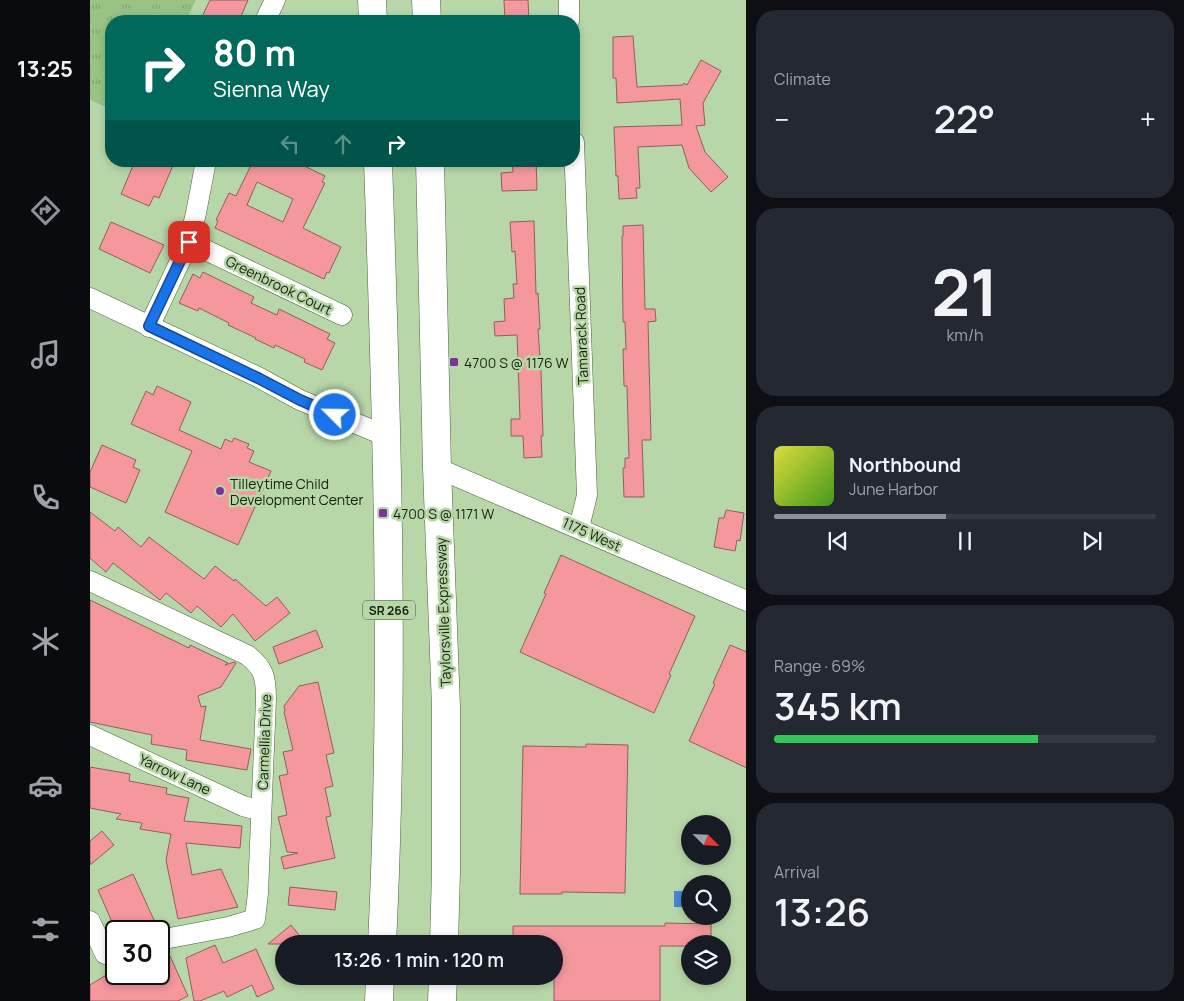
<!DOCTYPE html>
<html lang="en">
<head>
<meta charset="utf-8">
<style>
  body { margin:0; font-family:Manrope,sans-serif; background:#242831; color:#f1f3f6; height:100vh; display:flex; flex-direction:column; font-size:19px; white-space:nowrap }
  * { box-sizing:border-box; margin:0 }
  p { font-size:16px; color:#9ea1a6 }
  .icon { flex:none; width:28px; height:28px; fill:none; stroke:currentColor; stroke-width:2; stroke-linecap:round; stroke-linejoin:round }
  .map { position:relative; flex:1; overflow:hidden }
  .details { display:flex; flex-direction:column; gap:10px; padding:10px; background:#0d0f14; width:438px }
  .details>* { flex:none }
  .top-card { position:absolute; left:15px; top:15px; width:475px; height:152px; border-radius:20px; box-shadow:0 2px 8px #0003; background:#00695c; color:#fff; overflow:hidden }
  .needle { width:32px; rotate:114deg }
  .tools { position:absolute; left:591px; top:815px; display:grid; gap:10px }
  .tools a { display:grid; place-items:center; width:50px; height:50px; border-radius:50%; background:#171b24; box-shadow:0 2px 8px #0003; font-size:25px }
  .speed { position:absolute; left:15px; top:920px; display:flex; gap:10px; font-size:25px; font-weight:700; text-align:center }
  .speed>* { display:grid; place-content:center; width:65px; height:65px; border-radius:50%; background:#171b24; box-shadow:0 2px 8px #0003; line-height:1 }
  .speed .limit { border:2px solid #111; border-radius:8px; background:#fff; color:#111 }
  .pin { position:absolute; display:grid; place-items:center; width:42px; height:42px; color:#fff; margin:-21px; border-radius:10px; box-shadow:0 2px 8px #0006 }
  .me { position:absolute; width:55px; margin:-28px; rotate:293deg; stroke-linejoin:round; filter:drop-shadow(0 0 4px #0008) }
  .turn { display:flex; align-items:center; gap:18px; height:105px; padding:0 25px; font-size:22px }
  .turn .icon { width:65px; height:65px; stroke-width:2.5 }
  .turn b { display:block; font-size:35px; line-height:42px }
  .lanes { display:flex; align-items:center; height:48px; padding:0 25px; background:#0003; justify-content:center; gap:25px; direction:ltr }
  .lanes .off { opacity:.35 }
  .big { font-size:38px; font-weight:600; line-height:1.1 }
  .details .tile { flex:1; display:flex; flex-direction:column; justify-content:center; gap:8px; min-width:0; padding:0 18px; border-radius:20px; background:#242831 }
  .details .dial { align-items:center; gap:0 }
  .dial b { font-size:65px; line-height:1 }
  .song { display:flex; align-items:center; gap:15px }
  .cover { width:60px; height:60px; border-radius:8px; background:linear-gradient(135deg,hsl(60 70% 55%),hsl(100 70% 35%)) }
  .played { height:5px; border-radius:2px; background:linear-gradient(90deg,#8c9099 45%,#363941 45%) }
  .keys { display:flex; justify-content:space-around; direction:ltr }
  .heat { display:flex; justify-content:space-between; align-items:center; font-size:28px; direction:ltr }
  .charge { height:8px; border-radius:4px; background:linear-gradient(90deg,#34c759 69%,#363941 0) }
  .trip { position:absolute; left:185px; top:935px; width:288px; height:50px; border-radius:25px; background:#171b24; box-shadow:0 2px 8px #0003; font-weight:600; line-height:50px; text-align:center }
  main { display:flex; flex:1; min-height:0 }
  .tabs { display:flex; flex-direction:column; width:90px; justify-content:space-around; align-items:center; background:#090b0e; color:#9ea1a6 }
  .tabs .icon { width:35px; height:35px }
  .tabs .active { color:#8c9099 }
  .tabs b { font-size:22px; color:#f1f3f6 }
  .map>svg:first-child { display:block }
  .grass { fill:url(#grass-tufts) }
  .water { fill:#4786d7 }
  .building { fill:#f4989e; stroke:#925d61; fill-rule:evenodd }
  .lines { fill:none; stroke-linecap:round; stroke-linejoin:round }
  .minor-casing { stroke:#48633a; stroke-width:21 }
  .primary-casing { stroke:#48633a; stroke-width:29 }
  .minor { stroke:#fff; stroke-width:20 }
  .primary { stroke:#fff; stroke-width:28 }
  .route-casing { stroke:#114b97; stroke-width:12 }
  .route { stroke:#1a73e8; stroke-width:9 }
  .poi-dot { fill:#812f9f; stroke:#b8d7a9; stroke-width:2 }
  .labels { text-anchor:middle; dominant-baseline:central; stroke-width:5; stroke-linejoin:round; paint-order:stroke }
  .shield { fill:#b8d7a9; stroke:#46573d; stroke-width:1 }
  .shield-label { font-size:12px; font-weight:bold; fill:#15200f }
  .street-label { font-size:14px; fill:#15200f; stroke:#b8d7a9 }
  .poi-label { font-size:14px; fill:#15200f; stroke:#b8d7a9; text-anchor:start }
</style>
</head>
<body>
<main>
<nav class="tabs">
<b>13:25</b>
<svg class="icon active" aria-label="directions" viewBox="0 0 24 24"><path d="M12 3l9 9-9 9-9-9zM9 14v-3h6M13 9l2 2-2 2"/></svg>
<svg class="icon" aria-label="music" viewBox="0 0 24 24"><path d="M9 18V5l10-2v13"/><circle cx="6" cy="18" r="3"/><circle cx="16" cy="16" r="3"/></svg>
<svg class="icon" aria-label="phone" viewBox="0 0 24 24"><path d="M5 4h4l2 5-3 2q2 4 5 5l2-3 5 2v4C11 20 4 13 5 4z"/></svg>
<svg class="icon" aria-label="climate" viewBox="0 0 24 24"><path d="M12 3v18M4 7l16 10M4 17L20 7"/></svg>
<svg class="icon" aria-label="car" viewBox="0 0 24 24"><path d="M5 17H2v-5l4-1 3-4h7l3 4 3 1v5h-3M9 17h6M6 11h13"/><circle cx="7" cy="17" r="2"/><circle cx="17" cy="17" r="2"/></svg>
<svg class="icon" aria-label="filters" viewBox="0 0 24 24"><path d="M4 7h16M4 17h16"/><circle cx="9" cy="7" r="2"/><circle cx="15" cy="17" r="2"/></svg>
</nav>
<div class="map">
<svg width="657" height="1001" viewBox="0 0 657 1001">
  <defs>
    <pattern id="grass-tufts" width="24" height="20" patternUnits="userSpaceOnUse" patternTransform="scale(1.25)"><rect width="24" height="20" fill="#99c384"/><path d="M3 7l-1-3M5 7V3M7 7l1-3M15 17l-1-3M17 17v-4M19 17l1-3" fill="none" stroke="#83a771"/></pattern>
  </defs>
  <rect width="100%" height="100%" fill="#b8d7a9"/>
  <!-- grass -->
  <path class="grass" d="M0 0H106L96 21H21V109L0 100Z"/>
  <!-- water -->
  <rect class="water" x="584" y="891" width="16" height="16"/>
  <!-- building -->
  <g class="building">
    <path d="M120 0H158L149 21H110Z"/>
    <path d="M414 0H438L439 21H415Z"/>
    <path d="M543 36 547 87 593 85 594 83 597 85 611 60 631 71 613 103 615 125 606 126 615 152 638 177 621 192 599 168 592 145 548 147 550 188H546L547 198 529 199 528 176H526L524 127 592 125 590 99 527 103 526 78H523V37Z"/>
    <path d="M45 161H85L69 198 64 196 59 206 31 194Z"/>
    <path d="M163 161H204L235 176 232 182 235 183 213 228 251 247 239 273 237 272 234 279 125 228 128 221 126 220 139 193 146 196ZM167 182 203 199 193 222 157 205Z"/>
    <path d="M422 161H446L447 190 412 191 411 173 423 172Z"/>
    <path d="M444 221 446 294 448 293 450 329H448L451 372 453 436H451L452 457 434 458 433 436H421V419H430L427 335 405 336 404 322 415 321 414 299 424 298 423 284H427L425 251 422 252 420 222Z"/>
    <path d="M21 222 74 245 60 273 9 249Z"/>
    <path d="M553 225 555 309H565L566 321 558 322 561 440H552L554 497H534L533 468H535V458H539L537 386H534L533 349H536L535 322H533L532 236H533V226Z"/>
    <path d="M113 272 164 297 161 303 187 315 189 309 240 334 237 339 245 343 232 370 214 362 215 359 185 345 184 348 165 339 166 338 138 325 139 323 109 308 108 311 89 303 103 274 110 278Z"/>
    <path d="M67 386 101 402 89 430 131 449 135 439 142 442 144 438 159 444 157 448 164 451 159 462 181 471 148 545 75 512 102 451 41 424 56 391 63 395Z"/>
    <path d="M12 445 46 460 43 467 50 470 36 503 0 487V472Z"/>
    <path d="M636 510 654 513 650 541 647 540 645 551 624 547 629 518H634Z"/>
    <path d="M0 512 25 531 28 527 51 547 59 537 114 579 125 566 144 581 145 579 176 606 187 597 200 613 165 641 143 614 131 627 107 606 101 613 76 593 70 600 23 563 16 572 0 558Z"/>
    <path d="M471 555 605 616 579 674 581 675 564 713 430 652 456 594 454 593Z"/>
    <path d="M0 600 99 648 100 645 138 663 135 665 144 662 146 663 131 687 108 696 111 707 116 706 110 740 161 749 157 770 96 760 97 750 61 744 62 735 0 722Z"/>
    <path d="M226 630 233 647 189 664 183 647Z"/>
    <path d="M640 645 657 652V768L599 741 625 684 623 683Z"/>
    <path d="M228 682 244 753 236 755 243 786 235 788 241 816 236 817 245 858 194 869 191 857 208 853 197 852 188 817 197 815 189 776 198 774 193 752 203 750 194 712 195 711 194 706 209 686Z"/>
    <path d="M496 744 538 745 535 893 472 892V894H430L433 746 496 747Z"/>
    <path d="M0 767 40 774 39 781 77 788 76 794 99 798 94 821 152 826 150 848 96 843 102 875 131 869 148 907 88 919 76 860 81 834 50 829 52 823 26 819 31 814 0 808Z"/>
    <path d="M12 831 24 845 0 865V841Z"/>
    <path d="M43 874 64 920 41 931H26L8 890Z"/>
    <path d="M200 887 247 892 245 910 198 905Z"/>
    <path d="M575 923 621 924V938H611V944H600V946H570V1001H464V944H423V926H575Z"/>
    <path d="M201 925 216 944H178Z"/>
    <path d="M125 945 133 963 166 949 184 989 167 997 162 985 137 997 134 991 110 1001H104L96 958Z"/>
    <path d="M80 956 98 996 88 1001H0V985L18 974H69V961Z"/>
  </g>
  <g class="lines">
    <!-- minor casing -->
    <g class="minor-casing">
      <g id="minor">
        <path d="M479 0V21"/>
        <path d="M175 21 185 0"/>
        <path d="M484 142 497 495 489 528"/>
        <path d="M99 242 252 315"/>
        <path d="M0 298 168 377 210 400 296 436"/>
        <path d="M59 327 99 242 106 213 116 161"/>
        <path d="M347 468 657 601"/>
        <path d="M0 581 157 655C174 668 176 677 176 699L168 893 165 919 138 927 69 940"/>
        <path d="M0 735 153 806 171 811"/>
        <path d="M0 921 15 954"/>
      </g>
    </g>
    <!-- primary casing -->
    <g class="primary-casing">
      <g id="primary">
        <path d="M282 0 283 21"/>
        <path d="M336 0 337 21"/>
        <path d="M288 161C297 422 305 683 292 944"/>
        <path d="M340 161 347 468 356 707V871L354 944"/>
        <path d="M289 1001 290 976"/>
        <path d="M352 1001 353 976"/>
      </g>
    </g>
    <!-- minor -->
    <use href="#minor" class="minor"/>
    <!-- primary -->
    <use href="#primary" class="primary"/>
  </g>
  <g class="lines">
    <!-- route casing -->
    <g class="route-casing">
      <path id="route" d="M99 242 59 326 168 378 210 400 245 415"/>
    </g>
    <!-- route -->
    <use href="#route" class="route"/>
  </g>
  <!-- markers -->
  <g class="poi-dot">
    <rect x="359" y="357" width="10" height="10" rx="2.5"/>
    <circle cx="130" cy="491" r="5"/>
    <rect x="288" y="508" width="10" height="10" rx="2.5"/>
  </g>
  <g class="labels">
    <!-- shield labels -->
    <rect class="shield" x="273" y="600.5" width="52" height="19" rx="4"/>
    <g class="shield-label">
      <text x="299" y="610">SR 266</text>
    </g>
    <!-- street labels -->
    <g class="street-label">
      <text transform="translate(189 285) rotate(26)">Greenbrook Court</text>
      <text transform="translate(491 336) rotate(-92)">Tamarack Road</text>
      <text transform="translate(502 534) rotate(24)">1175 West</text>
      <text transform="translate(353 612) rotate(-92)">Taylorsville Expressway</text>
      <text transform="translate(174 742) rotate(-88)">Carmellia Drive</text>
      <text transform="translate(85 774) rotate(25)">Yarrow Lane</text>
    </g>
    <!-- poi labels -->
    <g class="poi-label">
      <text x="374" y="362">4700 S @ 1176 W</text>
      <text x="140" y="483">Tilleytime Child<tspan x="140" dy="16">Development Center</tspan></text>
      <text x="303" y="513">4700 S @ 1171 W</text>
    </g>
  </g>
</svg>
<div class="tools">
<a><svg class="needle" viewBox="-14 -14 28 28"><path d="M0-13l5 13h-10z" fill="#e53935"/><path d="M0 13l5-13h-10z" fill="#9ea1a6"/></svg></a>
<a><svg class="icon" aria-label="search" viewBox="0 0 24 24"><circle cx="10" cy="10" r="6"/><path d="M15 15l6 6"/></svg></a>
<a><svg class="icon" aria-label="layers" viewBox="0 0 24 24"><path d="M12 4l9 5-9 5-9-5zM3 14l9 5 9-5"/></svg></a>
</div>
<div class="speed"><div class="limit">30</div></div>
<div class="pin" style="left:99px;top:242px;background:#d93025"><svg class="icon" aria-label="arrive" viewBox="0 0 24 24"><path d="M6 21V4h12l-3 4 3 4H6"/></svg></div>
<svg class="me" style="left:245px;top:415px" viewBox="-20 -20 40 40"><circle r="17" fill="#1a73e8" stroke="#fff" stroke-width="3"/><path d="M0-11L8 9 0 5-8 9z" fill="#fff"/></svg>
<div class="trip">13:26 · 1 min · 120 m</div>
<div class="top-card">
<div class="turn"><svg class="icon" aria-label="right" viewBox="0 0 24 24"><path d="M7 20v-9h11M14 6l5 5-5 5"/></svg><div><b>80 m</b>Sienna Way</div></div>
<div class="lanes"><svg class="icon off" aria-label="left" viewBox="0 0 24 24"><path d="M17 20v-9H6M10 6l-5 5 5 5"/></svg><svg class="icon off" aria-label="ahead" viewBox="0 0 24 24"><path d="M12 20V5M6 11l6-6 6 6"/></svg><svg class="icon" aria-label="right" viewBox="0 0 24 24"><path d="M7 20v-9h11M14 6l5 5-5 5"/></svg></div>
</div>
</div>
<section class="details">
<div class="tile"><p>Climate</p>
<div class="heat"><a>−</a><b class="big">22°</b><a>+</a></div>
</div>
<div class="tile dial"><b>21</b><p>km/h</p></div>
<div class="tile">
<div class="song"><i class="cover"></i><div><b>Northbound</b><p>June Harbor</p></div></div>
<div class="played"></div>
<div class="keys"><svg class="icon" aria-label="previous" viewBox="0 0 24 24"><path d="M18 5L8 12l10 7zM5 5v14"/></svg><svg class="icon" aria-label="pause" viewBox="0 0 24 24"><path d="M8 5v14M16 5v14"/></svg><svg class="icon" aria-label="next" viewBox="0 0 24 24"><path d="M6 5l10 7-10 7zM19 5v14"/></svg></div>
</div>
<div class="tile"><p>Range · 69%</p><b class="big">345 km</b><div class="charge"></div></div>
<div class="tile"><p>Arrival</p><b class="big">13:26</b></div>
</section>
</main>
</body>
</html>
